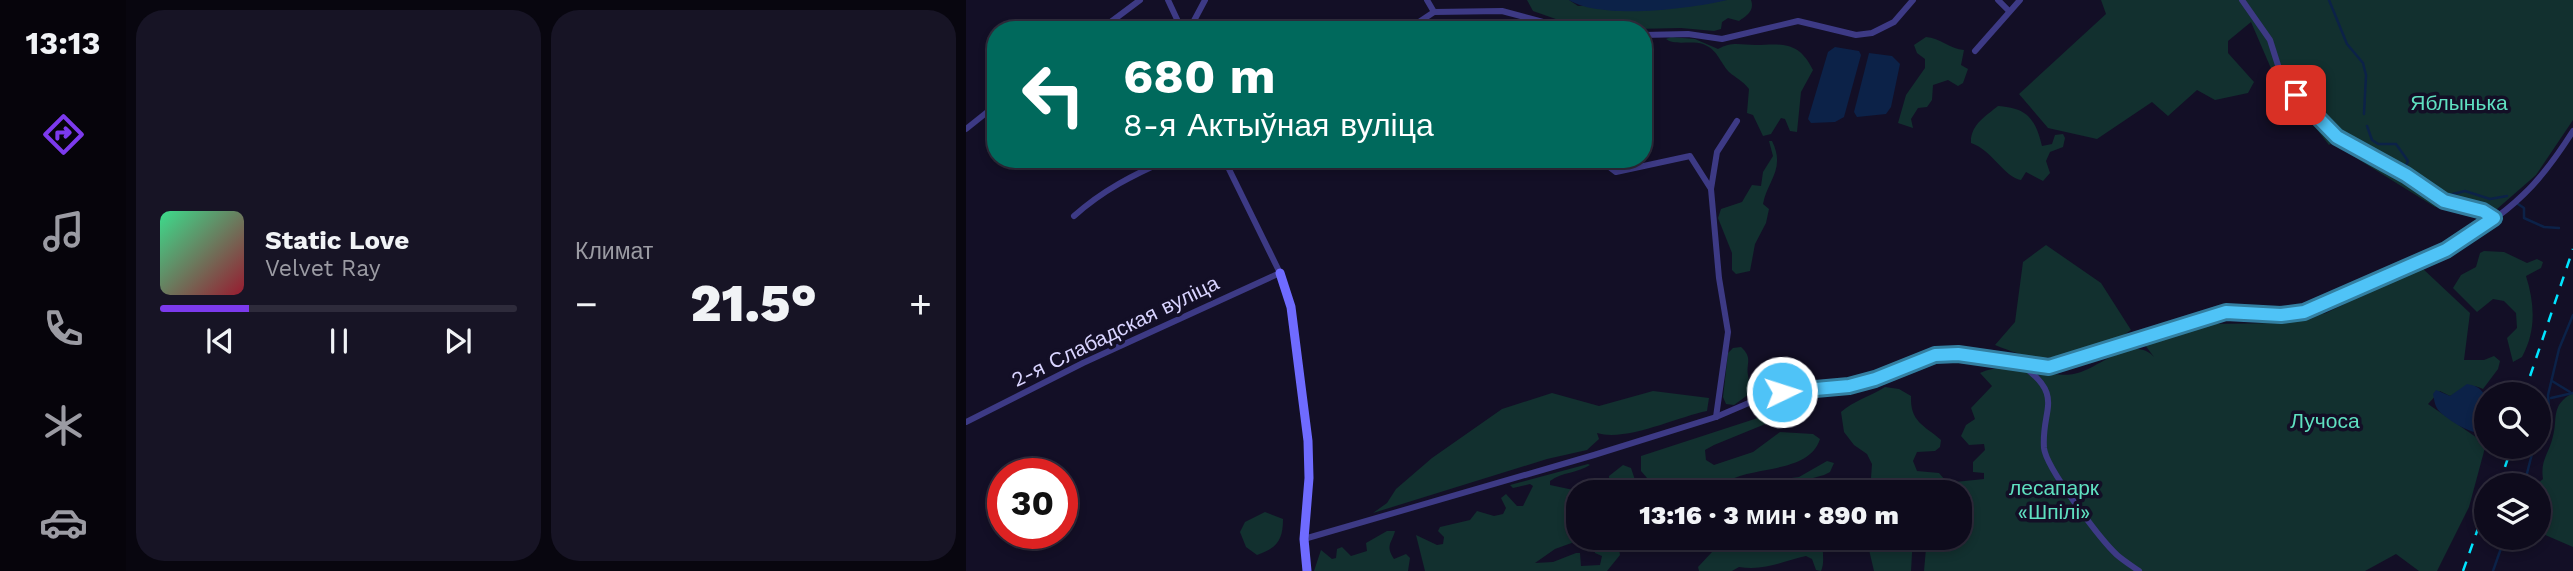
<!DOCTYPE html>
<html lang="ru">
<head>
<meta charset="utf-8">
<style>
  body { margin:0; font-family:"Work Sans",sans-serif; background:#171425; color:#f1f3f6; height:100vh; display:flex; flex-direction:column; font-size:26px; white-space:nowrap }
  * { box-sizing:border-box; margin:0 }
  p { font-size:23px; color:#9b9ba3 }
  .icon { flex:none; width:38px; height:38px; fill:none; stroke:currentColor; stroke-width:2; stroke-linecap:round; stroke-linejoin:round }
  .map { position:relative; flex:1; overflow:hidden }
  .panel { display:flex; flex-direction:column; gap:10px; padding:10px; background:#08060f; width:840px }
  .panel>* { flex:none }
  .hud { position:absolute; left:21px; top:21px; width:665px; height:147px; border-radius:28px; box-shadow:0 4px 10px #0003,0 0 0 2px #2e2b3b; background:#00695c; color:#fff; overflow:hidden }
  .fabs { position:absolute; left:1508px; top:382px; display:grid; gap:14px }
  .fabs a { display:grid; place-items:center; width:77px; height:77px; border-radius:50%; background:#0e0b1c; box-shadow:0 4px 10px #0003,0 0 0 2px #2e2b3b; font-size:35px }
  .speed { position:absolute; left:21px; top:458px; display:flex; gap:14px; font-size:35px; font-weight:700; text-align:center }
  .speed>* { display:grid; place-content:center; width:91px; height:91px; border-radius:50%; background:#0e0b1c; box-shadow:0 4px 10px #0003,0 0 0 2px #2e2b3b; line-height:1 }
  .speed .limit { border:10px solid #d22; background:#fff; color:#111 }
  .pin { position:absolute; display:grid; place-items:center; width:60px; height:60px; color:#fff; margin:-30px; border-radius:14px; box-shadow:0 4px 10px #0006 }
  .me { position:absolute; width:77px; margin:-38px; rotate:86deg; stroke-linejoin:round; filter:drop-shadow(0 0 5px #0008) }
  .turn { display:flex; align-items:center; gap:24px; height:147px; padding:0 21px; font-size:32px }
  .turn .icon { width:91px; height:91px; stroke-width:2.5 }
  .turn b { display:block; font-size:49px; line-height:60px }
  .big { font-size:52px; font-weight:800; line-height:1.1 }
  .panel .tile { flex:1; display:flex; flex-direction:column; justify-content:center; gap:10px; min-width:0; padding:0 24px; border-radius:28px; background:#171425 }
  .song { display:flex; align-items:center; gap:21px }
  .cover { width:84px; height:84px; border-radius:10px; background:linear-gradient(135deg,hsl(150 70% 55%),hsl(350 70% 35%)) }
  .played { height:7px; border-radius:4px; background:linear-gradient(90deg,#7c3aed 25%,#2e2b3b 25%) }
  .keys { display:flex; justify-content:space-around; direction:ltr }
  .heat { display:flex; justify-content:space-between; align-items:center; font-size:38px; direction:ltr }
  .panel .tiles { flex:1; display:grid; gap:10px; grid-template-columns:repeat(2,1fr) }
  .trip { position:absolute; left:600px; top:480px; width:406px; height:70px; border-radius:28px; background:#0e0b1c; box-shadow:0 4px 10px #0003,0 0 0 2px #2e2b3b; font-weight:800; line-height:70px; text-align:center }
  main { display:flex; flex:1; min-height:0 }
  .menu { display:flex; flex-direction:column; width:126px; justify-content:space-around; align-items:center; background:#06040b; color:#9b9ba3 }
  .menu .icon { width:49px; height:49px }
  .menu .current { color:#7c3aed }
  .menu b { font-size:32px; color:#f1f3f6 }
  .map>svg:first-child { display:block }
  .green { fill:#12302f }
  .water { fill:#0c2248 }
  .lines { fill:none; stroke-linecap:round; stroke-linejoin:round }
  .stream { stroke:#0c2248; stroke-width:2.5 }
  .street { stroke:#3d3a85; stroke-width:6 }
  .secondary { stroke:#6f6bff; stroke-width:9 }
  .rail { stroke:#00e5ff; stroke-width:2.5; stroke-dasharray:10 9; stroke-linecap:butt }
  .route-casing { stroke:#337fa1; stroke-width:18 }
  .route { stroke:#4fc3f7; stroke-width:12 }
  .labels { text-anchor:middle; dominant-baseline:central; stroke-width:7; stroke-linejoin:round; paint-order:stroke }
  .park-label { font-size:21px; fill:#5fe0c0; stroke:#130f26 }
  .street-label { font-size:21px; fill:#d9d4ff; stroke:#130f26 }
</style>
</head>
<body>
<main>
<nav class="menu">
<b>13:13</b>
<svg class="icon current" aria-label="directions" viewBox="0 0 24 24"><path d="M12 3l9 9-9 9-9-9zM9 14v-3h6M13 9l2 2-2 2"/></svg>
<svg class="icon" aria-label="music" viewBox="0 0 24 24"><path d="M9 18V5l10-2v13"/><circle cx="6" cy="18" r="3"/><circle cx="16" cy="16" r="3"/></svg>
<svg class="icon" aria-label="phone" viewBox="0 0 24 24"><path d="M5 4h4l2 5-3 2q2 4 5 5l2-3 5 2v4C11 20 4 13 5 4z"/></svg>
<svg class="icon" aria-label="climate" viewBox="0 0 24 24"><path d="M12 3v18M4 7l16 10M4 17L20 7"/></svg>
<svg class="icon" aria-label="car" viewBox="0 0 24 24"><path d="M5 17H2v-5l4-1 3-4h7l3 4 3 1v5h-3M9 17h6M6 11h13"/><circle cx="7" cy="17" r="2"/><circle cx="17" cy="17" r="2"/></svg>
</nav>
<section class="panel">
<div class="tiles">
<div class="tile">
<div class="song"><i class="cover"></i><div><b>Static Love</b><p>Velvet Ray</p></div></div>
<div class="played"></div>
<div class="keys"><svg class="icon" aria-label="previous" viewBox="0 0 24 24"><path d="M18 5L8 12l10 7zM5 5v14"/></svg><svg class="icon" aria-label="pause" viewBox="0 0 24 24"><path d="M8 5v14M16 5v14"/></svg><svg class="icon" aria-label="next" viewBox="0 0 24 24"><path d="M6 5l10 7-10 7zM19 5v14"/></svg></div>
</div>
<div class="tile"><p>Климат</p>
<div class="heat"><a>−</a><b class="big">21.5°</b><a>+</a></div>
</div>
</div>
</section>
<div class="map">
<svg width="1607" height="571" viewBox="0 0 1607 571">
  <rect width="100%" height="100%" fill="#130f26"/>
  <!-- green -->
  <g class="green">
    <path d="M561 0H603L612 6 761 0H785C789 11 780 16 773 21L762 18 756 22 755 29 748 31 715 28 621 30 567 11Z"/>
    <path d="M1135 0H1607V120L1570 175 1531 209 1504 214 1469 207 1366 143 1363 145 1307 73 1285 22 1262 41V53L1288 82 1282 93 1249 100 1231 90 1202 116 1186 102 1131 139 1082 128 1053 94 1140 14Z"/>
    <path d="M705 37 729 39 752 49C766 41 775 45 790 45 816 44 833 41 847 70L835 92 831 132 824 131 819 119 815 118 805 134 797 136 787 115 781 113 783 89C777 81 770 78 763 72 753 61 752 50 737 44 725 40 709 46 700 39Z"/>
    <path d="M960 37C974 38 984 49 998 50L995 65 1002 69 997 83 992 86 982 80 967 85 966 100 961 107 952 108 945 119 947 128 932 123 940 95 959 68V59L951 53 948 45Z"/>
    <path d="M1032 106C1061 108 1069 118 1076 146L1086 144 1089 135 1097 134 1099 138 1097 147 1084 152 1080 161 1084 173 1077 181 1060 172 1055 180C1039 178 1025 149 1005 143 1004 125 1020 116 1032 106Z"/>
    <path d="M803 141H806C820 169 801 181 797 204L803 209 800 223 789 244 784 271 770 274 766 270V253L752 218 755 209 776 202 786 185 795 186 797 172 807 156Z"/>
    <path d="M1080 245 1135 283 1165 330C1152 340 1141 343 1125 348 1082 360 1073 363 1029 345L1049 322 1057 262Z"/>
    <path d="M1518 251 1538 252 1561 263 1571 259 1577 262 1575 268 1560 276C1569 305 1570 331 1556 357L1547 362 1541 338 1551 328 1550 313 1538 301 1527 299 1511 312 1487 288 1495 275 1510 267 1514 253Z"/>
    <path d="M1455 267 1504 313 1498 360H1518L1528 356 1534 361 1532 369 1517 389C1499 381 1499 390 1484 396L1474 391 1462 404 1520 444 1503 507 1471 571H1453L1430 554 1399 571H958L961 537H994V492H986L989 482 1018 479V473L1007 472V462L1019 450 1018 444 1003 445 995 436 1000 425 1009 419 1005 408 1026 386 1014 373C1046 357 1084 383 1115 372 1136 365 1168 335 1188 357L1179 345 1242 324 1318 323 1360 313Z"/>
    <path d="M775 347C787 358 780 363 782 375 783 383 785 386 783 394L768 405 760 404 757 397 762 353 767 348Z"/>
    <path d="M919 387 933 389 945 396C944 422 958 425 975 440L974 447 969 451 951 452 947 461 951 471 973 473 979 480 978 488 971 492H904L906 464 901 454 888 445 878 432 875 412C887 401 905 396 919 387Z"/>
    <path d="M687 391 743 398 741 411C711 417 660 442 631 433L633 439 621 450 581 459 407 513 421 503 430 489 466 458 536 409 586 393 633 406Z"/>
    <path d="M1607 393V547L1577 534 1574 529 1578 508 1573 518V485H1570L1577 479C1574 460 1583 454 1587 436 1592 419 1584 405 1607 393Z"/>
    <path d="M829 406 842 410 841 415 831 418 824 414 748 445 739 450 740 460 748 465 787 452 814 432 847 434 854 439C843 473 790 466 764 480L765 486 833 477 861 461 868 463 864 472 858 475 795 492H717L718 482 713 480 706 491 693 492 675 471V456Z"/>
    <path d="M622 464 624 465C612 473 596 472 584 481V485L617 492H612V537H622L589 549 569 563 587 562 610 553H614L615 566 634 565 636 556 629 553 627 537H651L654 555 641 571H459L450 535 471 545 477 544 478 537 472 531 474 527 504 520 511 511 528 516 537 514 540 508 535 498 540 494 551 506H557L567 486 564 484 547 488 544 485Z"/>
    <path d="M657 465 665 468 673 492H644L643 476Z"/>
    <path d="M299 512 317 519C317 540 311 548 291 555L280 547 274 532 279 522Z"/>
    <path d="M421 531H429C426 543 419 545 428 559L440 554 444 558 442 571H348L355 550 366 559 370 558 371 549 376 547 385 556 401 551 400 543Z"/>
    <path d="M744 537H758L764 542 773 537H859C854 549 860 560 855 571L850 570 846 559 840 556C817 561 800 571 773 567L766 571H733L732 567 746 552Z"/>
    <path d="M900 537H947L945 571H908Z"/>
  </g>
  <!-- water -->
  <g class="water">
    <path d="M603 0H761C725 9 634 20 603 0Z"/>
    <path d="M869 47 893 51 895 55 878 117 869 122 845 123 842 119 862 52Z"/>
    <path d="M903 53 926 56 934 64 925 107 920 114 891 117 888 112Z"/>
    <path d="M1501 384C1527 388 1521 411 1521 432 1508 437 1483 421 1473 411 1469 407 1468 399 1467 394L1470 390 1484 396Z"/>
  </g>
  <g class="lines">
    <!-- stream -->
    <g class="stream">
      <path d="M1363 0 1381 44 1397 63 1400 75 1398 114"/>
      <path d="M1401 126 1406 140 1412 144H1430L1442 161 1438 169 1470 191 1483 195 1499 191 1524 199 1541 196"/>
      <path d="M1552 204 1558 208V218L1578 227 1593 228"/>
      <path d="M1586 381 1604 392"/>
      <path d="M1585 398 1607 393"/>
      <path d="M1573 434 1583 409 1582 395 1593 349 1607 315"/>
      <path d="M1558 485 1568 446"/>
      <path d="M1527 571 1539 537"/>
    </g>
    <!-- street -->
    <g class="street">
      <path d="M202 0 216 30"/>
      <path d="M461 0 468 12 536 11 607 30"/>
      <path d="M1032 0 1043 11"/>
      <path d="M1276 0 1304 40 1316 78 1371 137 1440 175 1478 201 1517 211 1528 218"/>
      <path d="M134 30 174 0"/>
      <path d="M223 30 239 0"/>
      <path d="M441 30 468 12"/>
      <path d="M677 35 722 34 756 39 832 21 890 35 906 33 928 22 947 0"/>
      <path d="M1009 51 1054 0"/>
      <path d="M0 129 30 105"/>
      <path d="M633 159 650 172 724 156 745 189 751 152 771 121"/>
      <path d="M745 189 753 278 762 332 750 417"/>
      <path d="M108 216C137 190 167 175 203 159"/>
      <path d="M1057 366C1099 397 1075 409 1078 448 1080 468 1135 540 1151 555 1158 561 1166 566 1173 571"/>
      <path d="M0 422 117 363 314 273 258 159"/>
      <path d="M338 539 628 455 750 417 799 396 883 385 909 379 969 355 992 354 1083 367 1260 312 1315 315 1338 312C1409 283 1503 248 1558 194 1577 176 1593 153 1607 131"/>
    </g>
    <!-- secondary -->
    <path class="secondary" d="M314 273 325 307 342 441 343 478 338 539 341 571"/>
    <!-- rail -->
    <g class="rail">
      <path d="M1558 394 1607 249"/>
      <path d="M1533 485 1546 446"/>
      <path d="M1497 571 1521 503"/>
    </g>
  </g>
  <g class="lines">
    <!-- route casing -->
    <g class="route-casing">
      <path id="route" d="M816 392 883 386 909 379 969 355 992 354 1083 367 1260 312 1315 315 1338 312 1480 250 1528 218 1517 211 1478 201 1440 175 1371 137 1330 95"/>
    </g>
    <!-- route -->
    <use href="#route" class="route"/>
  </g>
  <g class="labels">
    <!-- park labels -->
    <g class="park-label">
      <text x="1493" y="102">Яблынька</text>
      <text x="1359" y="420">Лучоса</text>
      <text x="1088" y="487">лесапарк<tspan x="1088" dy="24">«Шпілі»</tspan></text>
    </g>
    <!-- street labels -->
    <g class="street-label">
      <text transform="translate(149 331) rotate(-26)">2-я Слабадская вуліца</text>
    </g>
  </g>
</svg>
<div class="fabs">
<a><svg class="icon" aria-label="search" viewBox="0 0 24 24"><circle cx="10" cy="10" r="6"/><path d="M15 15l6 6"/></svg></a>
<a><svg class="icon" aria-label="layers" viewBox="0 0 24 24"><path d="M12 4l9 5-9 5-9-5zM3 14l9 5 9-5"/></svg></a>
</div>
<div class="speed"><div class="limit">30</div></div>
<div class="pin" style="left:1330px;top:95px;background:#d93025"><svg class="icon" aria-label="arrive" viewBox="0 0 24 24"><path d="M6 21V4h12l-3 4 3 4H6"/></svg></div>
<svg class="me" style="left:816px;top:392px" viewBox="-20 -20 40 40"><circle r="17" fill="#4fc3f7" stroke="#fff" stroke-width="3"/><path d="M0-11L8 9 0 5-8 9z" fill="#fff"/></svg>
<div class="trip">13:16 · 3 мин · 890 m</div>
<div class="hud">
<div class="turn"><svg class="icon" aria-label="left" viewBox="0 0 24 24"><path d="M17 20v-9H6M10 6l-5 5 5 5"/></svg><div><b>680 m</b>8-я Актыўная вуліца</div></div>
</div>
</div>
</main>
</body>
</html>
